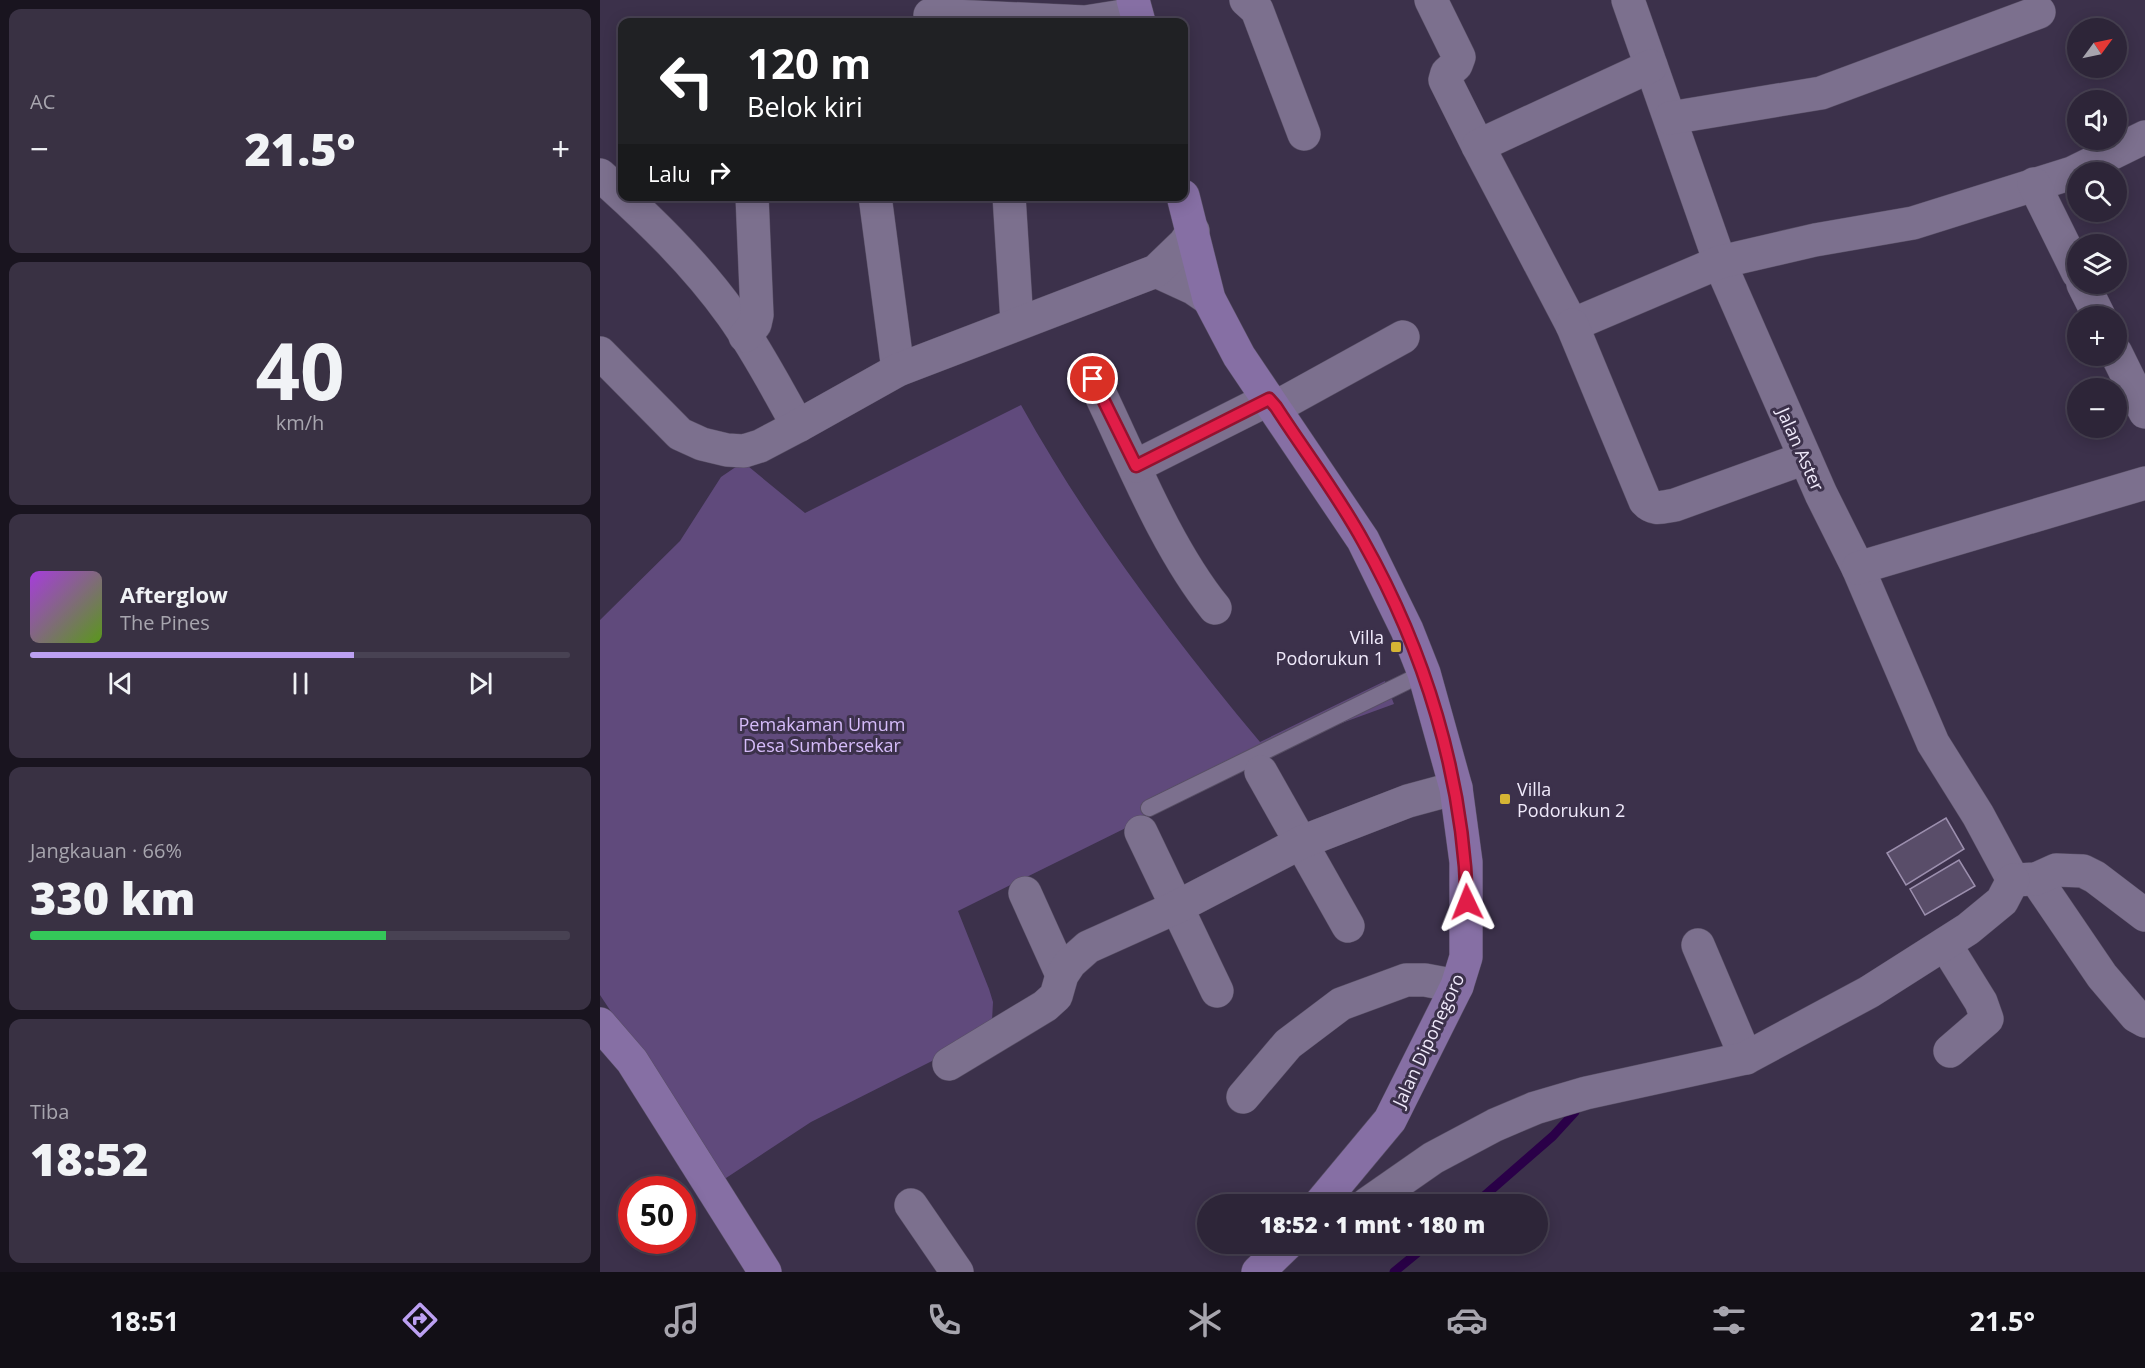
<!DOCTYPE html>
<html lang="id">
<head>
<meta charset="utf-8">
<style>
  body { margin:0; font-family:"Open Sans",sans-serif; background:#393143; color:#f1f3f6; height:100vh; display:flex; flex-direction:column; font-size:22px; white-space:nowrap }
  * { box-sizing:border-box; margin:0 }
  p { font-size:20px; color:#a7a5ae }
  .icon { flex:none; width:33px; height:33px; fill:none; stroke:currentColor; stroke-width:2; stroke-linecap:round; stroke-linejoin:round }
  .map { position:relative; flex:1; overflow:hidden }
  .drawer { display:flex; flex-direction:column; gap:9px; padding:9px; background:#19141f; width:600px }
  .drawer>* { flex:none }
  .hud { position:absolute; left:18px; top:18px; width:570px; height:183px; border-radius:12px; box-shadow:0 3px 15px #0003,0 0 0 2px #484253; background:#202124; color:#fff; overflow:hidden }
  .needle { width:39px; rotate:57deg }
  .controls { position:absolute; left:1467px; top:18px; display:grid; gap:12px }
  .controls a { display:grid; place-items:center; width:60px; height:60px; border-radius:50%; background:#2d2538; box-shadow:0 3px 15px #0003,0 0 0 2px #484253; font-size:30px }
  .speed { position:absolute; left:18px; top:1176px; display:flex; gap:12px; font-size:30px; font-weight:700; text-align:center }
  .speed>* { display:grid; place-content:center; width:78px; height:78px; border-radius:50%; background:#2d2538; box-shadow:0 3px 15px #0003,0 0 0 2px #484253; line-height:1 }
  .speed .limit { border:9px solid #d22; background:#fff; color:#111 }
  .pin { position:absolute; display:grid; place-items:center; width:51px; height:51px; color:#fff; margin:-26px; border:3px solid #fff; border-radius:50%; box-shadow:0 2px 6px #0007 }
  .me { position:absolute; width:66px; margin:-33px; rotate:358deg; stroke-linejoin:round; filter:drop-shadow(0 0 4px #0008) }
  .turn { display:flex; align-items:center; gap:21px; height:126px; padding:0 30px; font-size:27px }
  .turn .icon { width:78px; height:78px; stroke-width:2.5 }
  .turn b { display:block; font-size:42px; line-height:51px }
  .then { display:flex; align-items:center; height:57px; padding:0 30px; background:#0003; gap:12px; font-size:22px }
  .big { font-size:45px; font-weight:800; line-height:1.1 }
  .drawer .card { flex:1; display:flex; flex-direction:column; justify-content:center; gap:9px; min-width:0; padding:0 21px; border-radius:12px; background:#393143 }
  .drawer .dial { align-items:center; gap:0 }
  .dial b { font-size:78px; line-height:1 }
  .song { display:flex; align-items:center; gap:18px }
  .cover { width:72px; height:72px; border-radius:9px; background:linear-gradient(135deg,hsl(280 70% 55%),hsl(90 70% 35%)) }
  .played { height:6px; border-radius:3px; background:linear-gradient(90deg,#bca0f2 60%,#484253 60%) }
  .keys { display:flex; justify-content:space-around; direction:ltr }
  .heat { display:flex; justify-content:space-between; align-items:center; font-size:33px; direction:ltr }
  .charge { height:9px; border-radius:4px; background:linear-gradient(90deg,#34c759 66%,#484253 0) }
  .trip { position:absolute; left:597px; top:1194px; width:351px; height:60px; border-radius:30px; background:#2d2538; box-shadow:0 3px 15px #0003,0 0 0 2px #484253; font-weight:800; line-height:60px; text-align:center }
  .dock { display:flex; height:96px; justify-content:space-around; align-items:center; background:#120f16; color:#a7a5ae }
  .dock .icon { width:42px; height:42px }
  .dock .on { color:#bca0f2 }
  .dock b { font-size:27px; color:#f1f3f6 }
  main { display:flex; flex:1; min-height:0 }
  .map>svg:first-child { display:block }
  .green { fill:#604a7c }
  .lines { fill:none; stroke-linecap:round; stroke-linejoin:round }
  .stream { stroke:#2a0048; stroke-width:9 }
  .building { fill:#594d69; stroke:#9c8fae; stroke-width:1.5 }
  .service-casing { stroke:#584f65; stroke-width:18 }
  .minor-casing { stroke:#584f65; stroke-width:34 }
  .secondary-casing { stroke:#584f65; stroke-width:34 }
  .service { stroke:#7c708e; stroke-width:16 }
  .minor { stroke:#7c708e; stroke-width:33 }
  .secondary { stroke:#866fa4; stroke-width:33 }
  .route-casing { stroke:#92132f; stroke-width:15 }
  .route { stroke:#e11d48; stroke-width:10 }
  .poi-dot { fill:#d6b534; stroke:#3c314b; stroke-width:2 }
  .labels { text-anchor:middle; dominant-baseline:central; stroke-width:6; stroke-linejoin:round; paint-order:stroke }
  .street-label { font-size:18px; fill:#f0eafb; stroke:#3c314b }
  .poi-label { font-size:18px; fill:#f0eafb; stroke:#3c314b; text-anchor:end }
  .park-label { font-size:18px; fill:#d6bcfa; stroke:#3c314b }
</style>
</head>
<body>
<main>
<section class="drawer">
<div class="card"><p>AC</p>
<div class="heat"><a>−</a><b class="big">21.5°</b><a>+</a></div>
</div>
<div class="card dial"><b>40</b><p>km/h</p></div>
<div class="card">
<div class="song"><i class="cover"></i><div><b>Afterglow</b><p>The Pines</p></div></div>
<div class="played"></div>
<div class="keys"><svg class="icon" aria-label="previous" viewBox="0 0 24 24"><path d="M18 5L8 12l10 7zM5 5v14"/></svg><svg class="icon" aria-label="pause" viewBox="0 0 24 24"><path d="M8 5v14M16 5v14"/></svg><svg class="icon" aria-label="next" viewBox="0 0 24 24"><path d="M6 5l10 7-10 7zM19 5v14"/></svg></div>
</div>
<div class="card"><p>Jangkauan · 66%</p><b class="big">330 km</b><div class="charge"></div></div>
<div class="card"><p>Tiba</p><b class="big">18:52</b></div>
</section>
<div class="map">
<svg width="1545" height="1272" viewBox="0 0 1545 1272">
  <rect width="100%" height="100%" fill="#3c314b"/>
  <!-- green -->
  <path class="green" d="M421 405C488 525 572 637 660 742L785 681 794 704 728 728 358 911 389 989 393 1002 392 1021 332 1061 211 1122 123 1180 0 995V620L80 541 121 477 143 462 205 513Z"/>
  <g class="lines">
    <!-- stream -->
    <g class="stream">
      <path d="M875 1204 953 1136 975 1112"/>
      <path d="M794 1272 828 1244"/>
    </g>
  </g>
  <!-- building -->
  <g class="building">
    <path d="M1346 818 1364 849 1306 885 1287 853Z"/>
    <path d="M1359 860 1375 886 1325 915 1310 889Z"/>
  </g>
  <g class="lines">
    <!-- service casing -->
    <g class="service-casing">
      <path id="service" d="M549 808 824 673"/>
    </g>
    <!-- minor casing -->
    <g class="minor-casing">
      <g id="minor">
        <path d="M646 0 657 10 704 134"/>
        <path d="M831 0 859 57 856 65 847 73 845 80 878 146"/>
        <path d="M1028 0 1122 268 1221 494 1258 568 1333 743 1378 815 1413 880"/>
        <path d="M330 15 485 22 536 14"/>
        <path d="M1051 66 878 146 972 325 1120 262 1215 240 1313 223 1472 173 1545 137"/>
        <path d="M1070 118 1221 93 1439 12"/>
        <path d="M0 175C48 218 95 263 132 315 157 350 177 389 198 426"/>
        <path d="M1434 184 1478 273"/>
        <path d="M275 196 298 370"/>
        <path d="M409 196 417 322"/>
        <path d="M556 271 593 288 609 299"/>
        <path d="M1483 284 1499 316"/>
        <path d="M972 325 1045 501C1054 511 1062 507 1075 505L1205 458"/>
        <path d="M145 336 155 324 157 315 152 196"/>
        <path d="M0 353 80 434 102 444 127 450 144 451 160 446 198 426 298 370 556 271 585 243 593 231"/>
        <path d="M1516 353 1545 412"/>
        <path d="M493 379C529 452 564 545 615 608"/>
        <path d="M676 407 803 337"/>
        <path d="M536 466 669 399"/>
        <path d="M1258 568 1545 483"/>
        <path d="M661 772 748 926"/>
        <path d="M541 832 617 991"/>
        <path d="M1436 879 1502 976 1536 1016 1545 1021"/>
        <path d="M1415 880 1436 879 1456 870 1483 871 1495 877 1545 915"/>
        <path d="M425 893 462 975"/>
        <path d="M1345 944 1381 1002 1387 1019 1350 1051"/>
        <path d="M1098 945 1146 1058"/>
        <path d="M349 1064 445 1006 456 996 462 975 470 963 488 947 577 907 702 842 808 801 856 788"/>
        <path d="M643 1097 688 1044 741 1004 806 980H825L857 986"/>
        <path d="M767 1204 833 1158 895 1125 935 1108 986 1093 1146 1058 1269 992 1368 929 1402 901 1413 880"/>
        <path d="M311 1205 357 1272"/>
      </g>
    </g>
    <!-- secondary casing -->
    <g class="secondary-casing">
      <g id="secondary">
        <path d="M533 0 539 22"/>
        <path d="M583 196 609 299 639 356 763 540 807 630 824 673 856 788 866 862V957L857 986 790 1120 720 1204"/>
        <path d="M0 1024 32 1061 165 1272"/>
        <path d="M658 1272 687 1244"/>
      </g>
    </g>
    <!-- service -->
    <use href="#service" class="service"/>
    <!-- minor -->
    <use href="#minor" class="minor"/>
    <!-- secondary -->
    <use href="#secondary" class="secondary"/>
  </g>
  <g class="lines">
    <!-- route casing -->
    <g class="route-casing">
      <path id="route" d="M493 379 536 466 669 399 676 407C705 452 738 495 763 541 825 651 863 776 867 902"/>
    </g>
    <!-- route -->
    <use href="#route" class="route"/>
  </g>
  <!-- markers -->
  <g class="poi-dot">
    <rect x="790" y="641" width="12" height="12" rx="3"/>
    <rect x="899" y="793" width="12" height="12" rx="3"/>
  </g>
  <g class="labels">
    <!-- street labels -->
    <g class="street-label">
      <text transform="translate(1201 449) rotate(66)">Jalan Aster</text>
      <text transform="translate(828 1040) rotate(-65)">Jalan Diponegoro</text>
    </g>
    <!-- poi labels -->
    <g class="poi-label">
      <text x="784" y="637">Villa<tspan x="784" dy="21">Podorukun 1</tspan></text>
      <text x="917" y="789" text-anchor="start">Villa<tspan x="917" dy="21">Podorukun 2</tspan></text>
    </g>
    <!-- park labels -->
    <g class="park-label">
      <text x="222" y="724">Pemakaman Umum<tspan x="222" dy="21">Desa Sumbersekar</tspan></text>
    </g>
  </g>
</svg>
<div class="controls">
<a><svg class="needle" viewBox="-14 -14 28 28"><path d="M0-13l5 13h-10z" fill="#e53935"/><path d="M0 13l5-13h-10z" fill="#a7a5ae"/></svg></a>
<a><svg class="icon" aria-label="sound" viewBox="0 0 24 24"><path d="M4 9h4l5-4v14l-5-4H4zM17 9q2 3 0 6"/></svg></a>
<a><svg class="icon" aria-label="search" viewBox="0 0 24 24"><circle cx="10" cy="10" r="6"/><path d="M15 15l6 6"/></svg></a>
<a><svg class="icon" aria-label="layers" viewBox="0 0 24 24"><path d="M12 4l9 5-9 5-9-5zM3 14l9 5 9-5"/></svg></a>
<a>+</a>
<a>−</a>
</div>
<div class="speed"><div class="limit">50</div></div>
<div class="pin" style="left:493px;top:379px;background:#d93025"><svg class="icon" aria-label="arrive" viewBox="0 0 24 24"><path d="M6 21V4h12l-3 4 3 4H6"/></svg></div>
<svg class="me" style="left:867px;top:902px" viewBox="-20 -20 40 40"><path d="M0-17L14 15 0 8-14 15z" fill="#e11d48" stroke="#fff" stroke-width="4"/></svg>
<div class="trip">18:52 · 1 mnt · 180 m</div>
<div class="hud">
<div class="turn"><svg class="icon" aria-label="left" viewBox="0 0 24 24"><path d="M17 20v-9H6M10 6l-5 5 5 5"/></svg><div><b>120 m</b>Belok kiri</div></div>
<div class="then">Lalu<svg class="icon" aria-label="right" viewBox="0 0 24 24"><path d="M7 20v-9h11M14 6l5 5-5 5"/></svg></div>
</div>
</div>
</main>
<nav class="dock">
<b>18:51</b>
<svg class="icon on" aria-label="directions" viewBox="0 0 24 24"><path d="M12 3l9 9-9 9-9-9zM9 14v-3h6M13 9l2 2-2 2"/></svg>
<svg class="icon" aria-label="music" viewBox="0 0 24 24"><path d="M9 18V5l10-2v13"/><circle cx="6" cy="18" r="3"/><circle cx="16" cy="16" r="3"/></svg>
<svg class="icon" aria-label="phone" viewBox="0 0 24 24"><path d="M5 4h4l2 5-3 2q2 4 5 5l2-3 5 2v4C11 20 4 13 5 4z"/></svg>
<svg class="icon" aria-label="climate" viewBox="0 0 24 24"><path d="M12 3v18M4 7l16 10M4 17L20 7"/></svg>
<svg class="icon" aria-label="car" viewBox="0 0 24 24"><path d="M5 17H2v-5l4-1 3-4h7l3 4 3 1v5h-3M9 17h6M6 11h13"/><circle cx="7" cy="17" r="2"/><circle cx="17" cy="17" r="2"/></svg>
<svg class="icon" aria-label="filters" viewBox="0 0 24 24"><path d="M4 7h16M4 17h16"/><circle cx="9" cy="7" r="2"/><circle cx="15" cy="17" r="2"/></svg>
<b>21.5°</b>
</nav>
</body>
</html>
